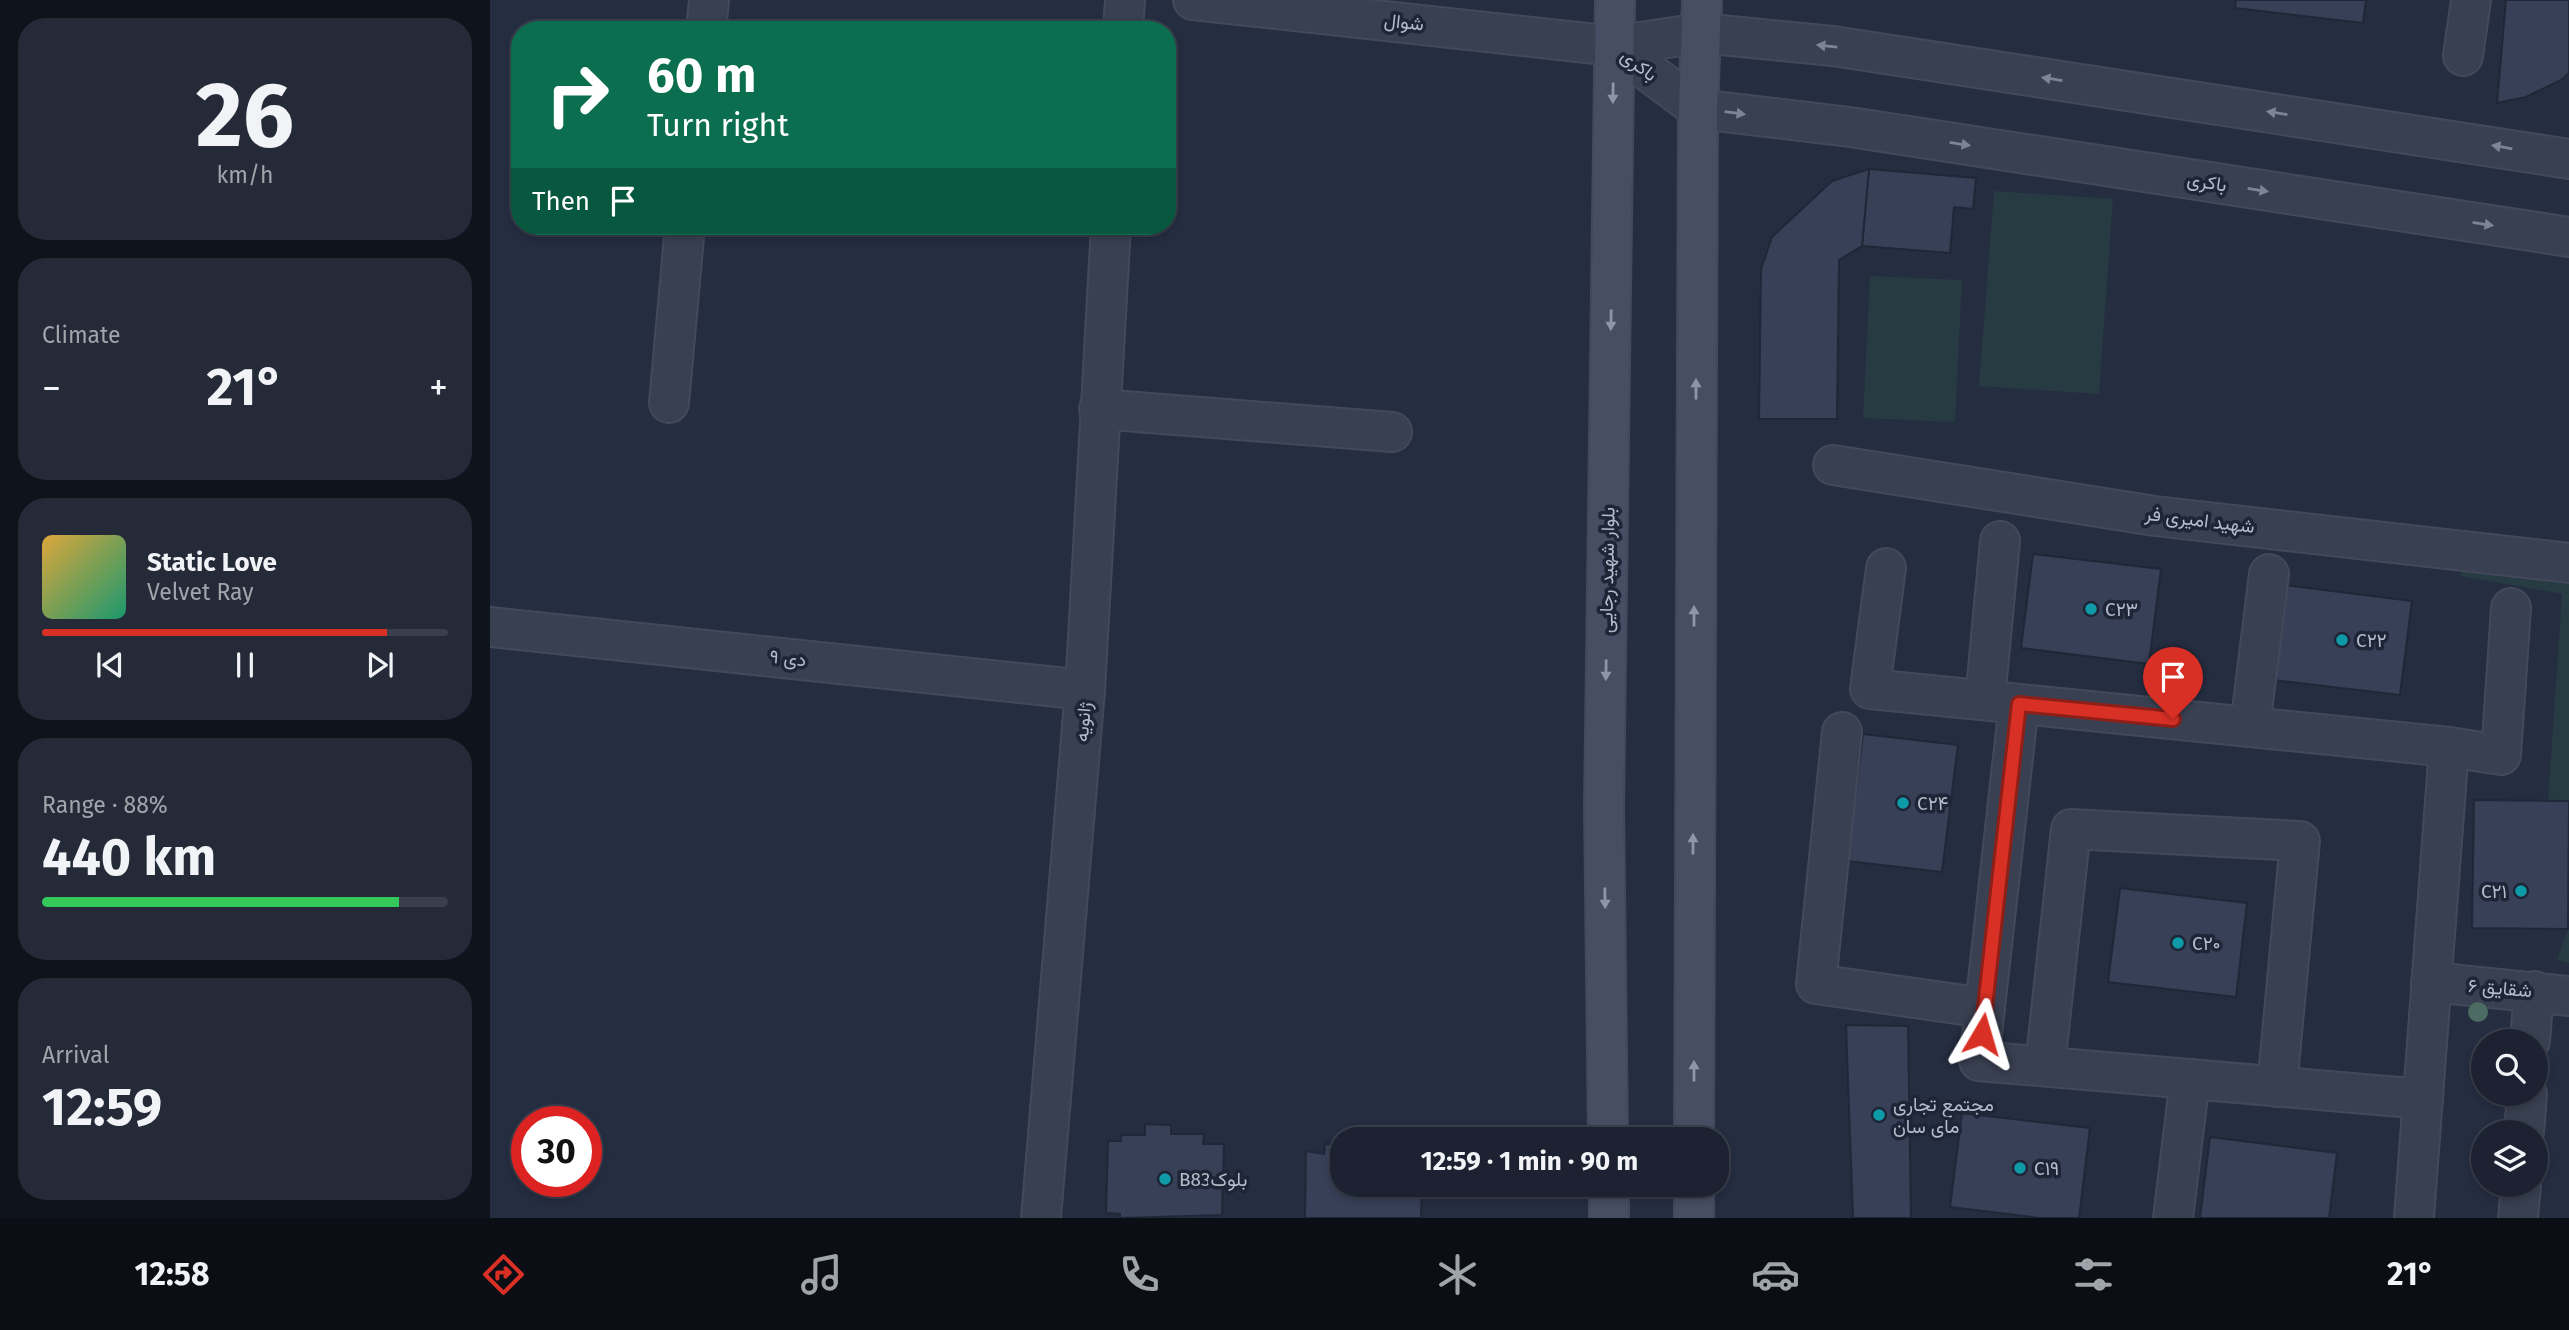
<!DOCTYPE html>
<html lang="en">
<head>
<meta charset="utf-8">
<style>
  body { margin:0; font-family:"Fira Sans",Vazirmatn,sans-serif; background:#252a39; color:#f1f3f6; height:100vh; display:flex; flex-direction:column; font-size:26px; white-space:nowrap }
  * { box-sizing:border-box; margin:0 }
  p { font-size:23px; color:#a0a4ab }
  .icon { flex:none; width:38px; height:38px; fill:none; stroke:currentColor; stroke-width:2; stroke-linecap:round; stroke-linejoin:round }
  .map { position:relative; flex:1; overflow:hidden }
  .sheet { display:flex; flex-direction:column; gap:18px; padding:18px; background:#0f131b; width:490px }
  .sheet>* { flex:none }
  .guide { position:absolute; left:21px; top:21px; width:665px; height:214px; border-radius:28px; box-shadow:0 4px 10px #0003,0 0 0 2px #3a3f4d; background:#0b6e4f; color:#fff; overflow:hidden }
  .controls { position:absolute; left:1981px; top:1029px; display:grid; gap:14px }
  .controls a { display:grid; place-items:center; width:77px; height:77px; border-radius:50%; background:#1c2231; box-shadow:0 4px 10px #0003,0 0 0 2px #3a3f4d; font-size:35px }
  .speed { position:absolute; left:21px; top:1106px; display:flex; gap:14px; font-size:35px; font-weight:700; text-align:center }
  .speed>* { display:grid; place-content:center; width:91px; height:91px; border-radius:50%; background:#1c2231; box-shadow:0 4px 10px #0003,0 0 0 2px #3a3f4d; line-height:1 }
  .speed .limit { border:10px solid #d22; background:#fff; color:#111 }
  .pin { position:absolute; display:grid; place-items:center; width:60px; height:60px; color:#fff; margin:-72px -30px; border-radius:50% 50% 50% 0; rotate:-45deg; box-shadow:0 0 7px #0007 }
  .pin .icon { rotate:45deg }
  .me { position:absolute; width:77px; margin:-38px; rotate:7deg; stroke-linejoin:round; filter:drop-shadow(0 0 5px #0008) }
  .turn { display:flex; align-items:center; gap:24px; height:147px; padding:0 21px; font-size:32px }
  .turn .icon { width:91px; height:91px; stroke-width:2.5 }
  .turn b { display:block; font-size:49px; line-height:60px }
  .then { display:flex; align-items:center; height:66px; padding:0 21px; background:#0003; gap:14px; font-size:26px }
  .big { font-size:52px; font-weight:700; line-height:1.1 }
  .sheet .widget { flex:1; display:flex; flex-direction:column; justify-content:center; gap:10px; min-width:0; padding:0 24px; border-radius:28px; background:#252a39 }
  .sheet .dial { align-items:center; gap:0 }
  .dial b { font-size:91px; line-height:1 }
  .song { display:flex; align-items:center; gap:21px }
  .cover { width:84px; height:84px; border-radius:10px; background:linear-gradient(135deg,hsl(40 70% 55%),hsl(160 70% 35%)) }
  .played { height:7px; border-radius:4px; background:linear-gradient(90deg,#d93025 85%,#3a3f4d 85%) }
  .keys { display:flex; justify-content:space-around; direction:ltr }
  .heat { display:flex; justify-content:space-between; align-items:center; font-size:38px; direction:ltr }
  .charge { height:10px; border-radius:5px; background:linear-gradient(90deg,#34c759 88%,#3a3f4d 0) }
  .trip { position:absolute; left:840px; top:1127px; width:399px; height:70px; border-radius:28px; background:#1c2231; box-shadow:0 4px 10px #0003,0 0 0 2px #3a3f4d; font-weight:700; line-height:70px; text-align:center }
  .dock { display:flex; height:112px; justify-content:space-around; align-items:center; background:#0b0e14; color:#a0a4ab }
  .dock .icon { width:49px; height:49px }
  .dock .active { color:#d93025 }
  .dock b { font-size:32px; color:#f1f3f6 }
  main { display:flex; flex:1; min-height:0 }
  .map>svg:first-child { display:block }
  .green { fill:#273b42 }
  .building { fill:#374057; stroke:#202738; stroke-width:2 }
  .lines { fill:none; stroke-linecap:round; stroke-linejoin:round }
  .minor-casing { stroke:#43495a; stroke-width:42 }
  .tertiary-casing { stroke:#43495a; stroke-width:42 }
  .secondary-casing { stroke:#43495a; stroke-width:42 }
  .minor { stroke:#394051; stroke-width:38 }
  .tertiary { stroke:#394051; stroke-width:38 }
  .secondary { stroke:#474e64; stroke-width:38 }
  .tree { fill:#4c6b63 }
  .oneway { fill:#7e8494 }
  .oneway2 { fill:#8f95a7 }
  .route-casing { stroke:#8d1f18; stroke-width:18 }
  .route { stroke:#d93025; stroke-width:12 }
  .culture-dot { fill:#0f9aa8; stroke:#1e2536; stroke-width:2.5 }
  .labels { text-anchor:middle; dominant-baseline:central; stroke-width:7; stroke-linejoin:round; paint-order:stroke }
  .street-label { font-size:19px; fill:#b6bbcb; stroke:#1e2536 }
  .poi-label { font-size:19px; fill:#b6bbcb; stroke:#1e2536; text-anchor:start }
</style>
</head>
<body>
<main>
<section class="sheet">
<div class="widget dial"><b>26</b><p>km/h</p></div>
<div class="widget"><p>Climate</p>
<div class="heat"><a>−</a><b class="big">21°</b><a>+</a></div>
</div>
<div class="widget">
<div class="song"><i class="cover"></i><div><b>Static Love</b><p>Velvet Ray</p></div></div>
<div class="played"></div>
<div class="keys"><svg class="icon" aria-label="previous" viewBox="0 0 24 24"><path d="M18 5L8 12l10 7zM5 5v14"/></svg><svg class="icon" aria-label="pause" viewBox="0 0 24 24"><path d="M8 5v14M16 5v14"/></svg><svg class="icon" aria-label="next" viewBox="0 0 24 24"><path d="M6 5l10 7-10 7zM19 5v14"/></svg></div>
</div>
<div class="widget"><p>Range · 88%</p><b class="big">440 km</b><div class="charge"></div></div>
<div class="widget"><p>Arrival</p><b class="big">12:59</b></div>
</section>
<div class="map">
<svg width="2079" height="1218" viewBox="0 0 2079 1218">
  <rect width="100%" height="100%" fill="#252d41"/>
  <!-- green -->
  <g class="green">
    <path d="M1504 191 1623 199 1609 394 1489 386Z"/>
    <path d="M1380 276 1472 280 1465 422 1373 418Z"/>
    <path d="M1970 564 2079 579V801H2058L2072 594 1971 576Z"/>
    <path d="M2079 853V963L2067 960 2078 929Z"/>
  </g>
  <!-- building -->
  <g class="building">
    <path d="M1746 0H1876L1873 23 1745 8Z"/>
    <path d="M2016 0H2079V73L2071 80 2036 97 2007 103Z"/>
    <path d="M1379 169 1486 178 1483 209 1464 207 1460 253 1372 246Z"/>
    <path d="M1379 169 1372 246 1349 260 1347 419H1269L1271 269 1282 237 1342 181Z"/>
    <path d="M1543 554 1671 569 1659 664 1531 648Z"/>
    <path d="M1794 585 1922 601 1910 695 1783 680Z"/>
    <path d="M1373 734 1468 745 1452 872 1357 861Z"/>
    <path d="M1984 800 2079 801 2078 929 1982 928Z"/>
    <path d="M1630 888 1757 903 1746 997 1618 982Z"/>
    <path d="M1356 1025 1418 1026 1421 1218H1363Z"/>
    <path d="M1472 1113 1600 1128 1589 1218H1549L1460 1207Z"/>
    <path d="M655 1124 681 1125V1134H714L713 1144H734L732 1215 630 1218V1214L616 1213 618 1141H631V1135H655Z"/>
    <path d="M1720 1137 1847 1153 1839 1218H1710Z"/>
    <path d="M835 1144H852V1185H932L931 1218H815L816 1151 834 1154Z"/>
  </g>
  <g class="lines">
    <!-- minor casing -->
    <g class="minor-casing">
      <g id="minor">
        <path d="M216 30 219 0"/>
        <path d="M633 30 635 0"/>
        <path d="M1973 56 1981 0"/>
        <path d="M179 403 195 226"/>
        <path d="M609 409 902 432"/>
        <path d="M1343 465 1665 516 2079 563"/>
        <path d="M1396 568 1380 689 1959 747 2011 755 2021 608"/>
        <path d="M0 627 595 690"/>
        <path d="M1495 700 1510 541"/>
        <path d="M1529 704 1489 1061 1933 1099"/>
        <path d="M1760 727 1779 574"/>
        <path d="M1352 732 1326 984 1495 1008"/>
        <path d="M1941 982 2079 996"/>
        <path d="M2040 1041 2044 991"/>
        <path d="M1555 1066 1581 829 1810 841 1787 1087"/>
        <path d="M2034 1132 2037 1094"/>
        <path d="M551 1218 595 690 621 226"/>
        <path d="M1683 1218 1700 1079"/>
        <path d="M1924 1218 1959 747"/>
        <path d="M2028 1218 2031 1185"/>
      </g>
    </g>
    <!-- tertiary casing -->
    <g class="tertiary-casing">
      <g id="tertiary">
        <path d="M703 0 1124 46 1211 33 1343 46 2079 159"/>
        <path d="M1124 46 1208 109 1360 127 2079 237"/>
      </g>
    </g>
    <!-- secondary casing -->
    <g class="secondary-casing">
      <g id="secondary">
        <path d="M1118 1139 1114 806 1125 0"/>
        <path d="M1204 1139 1208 109 1212 0"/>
        <path d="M1119 1185V1218"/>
        <path d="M1204 1185V1218"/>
      </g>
    </g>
    <!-- minor -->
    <use href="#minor" class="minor"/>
    <!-- tertiary -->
    <use href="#tertiary" class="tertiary"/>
    <!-- secondary -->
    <use href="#secondary" class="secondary"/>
  </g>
  <!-- trees -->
  <circle class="tree" cx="1988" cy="1012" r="10"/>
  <!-- one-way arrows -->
  <defs><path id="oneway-solid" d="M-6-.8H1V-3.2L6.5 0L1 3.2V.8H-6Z" transform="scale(1.75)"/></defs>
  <g class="oneway">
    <use href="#oneway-solid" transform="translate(1337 46) rotate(-174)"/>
    <use href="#oneway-solid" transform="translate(1562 79) rotate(-171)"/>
    <use href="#oneway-solid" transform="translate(1245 113) rotate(7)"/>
    <use href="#oneway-solid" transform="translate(1787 113) rotate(-171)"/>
    <use href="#oneway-solid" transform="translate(1470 144) rotate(9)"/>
    <use href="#oneway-solid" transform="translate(2012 147) rotate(-170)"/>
    <use href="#oneway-solid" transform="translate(1768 190) rotate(9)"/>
    <use href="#oneway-solid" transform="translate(1993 224) rotate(9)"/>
  </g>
  <g class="oneway2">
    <use href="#oneway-solid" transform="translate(1123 93) rotate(91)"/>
    <use href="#oneway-solid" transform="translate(1121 320) rotate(91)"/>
    <use href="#oneway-solid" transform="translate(1206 389) rotate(-90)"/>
    <use href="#oneway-solid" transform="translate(1204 616) rotate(-90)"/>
    <use href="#oneway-solid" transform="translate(1116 670) rotate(91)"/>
    <use href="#oneway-solid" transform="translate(1203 844) rotate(-90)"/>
    <use href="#oneway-solid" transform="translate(1115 898) rotate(89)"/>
    <use href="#oneway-solid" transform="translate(1204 1071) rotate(-90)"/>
  </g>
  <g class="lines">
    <!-- route casing -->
    <g class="route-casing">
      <path id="route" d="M1492 1034 1529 704 1683 719"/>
    </g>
    <!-- route -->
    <use href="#route" class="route"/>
  </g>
  <!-- markers -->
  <g class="culture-dot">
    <circle cx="1601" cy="609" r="7"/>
    <circle cx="1852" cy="640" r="7"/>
    <circle cx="1413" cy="803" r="7"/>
    <circle cx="2031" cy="891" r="7"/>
    <circle cx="1688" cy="943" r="7"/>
    <circle cx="1389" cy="1115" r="7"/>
    <circle cx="1530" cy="1168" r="7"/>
    <circle cx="675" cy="1179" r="7"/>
  </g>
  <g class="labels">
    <!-- street labels -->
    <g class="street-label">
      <text transform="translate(914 22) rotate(6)">شوال</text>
      <text transform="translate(1149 65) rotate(37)">باکری</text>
      <text transform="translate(1717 182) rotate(9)">باکری</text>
      <text transform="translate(1710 520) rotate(7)">شهید امیری فر</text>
      <text transform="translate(1117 570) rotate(-89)">بلوار شهید رجایی</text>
      <text transform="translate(298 658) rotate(6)">۹ دی</text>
      <text transform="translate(593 722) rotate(-85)">ژانویه</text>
      <text transform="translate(2010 988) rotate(5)">شقایق ۶</text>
    </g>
    <!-- poi labels -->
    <g class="poi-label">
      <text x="1615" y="609">C۲۳</text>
      <text x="1866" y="640">C۲۲</text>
      <text x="1427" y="803">C۲۴</text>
      <text x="2017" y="891" text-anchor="end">C۲۱</text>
      <text x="1702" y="943">C۲۰</text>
      <text x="1403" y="1104">مجتمع تجاری<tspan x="1403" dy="22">مای سان</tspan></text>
      <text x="1544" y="1168">C۱۹</text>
      <text x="689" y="1179">B83بلوک</text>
    </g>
  </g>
</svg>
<div class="controls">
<a><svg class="icon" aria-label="search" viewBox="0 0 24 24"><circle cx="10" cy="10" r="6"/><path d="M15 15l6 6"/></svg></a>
<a><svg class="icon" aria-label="layers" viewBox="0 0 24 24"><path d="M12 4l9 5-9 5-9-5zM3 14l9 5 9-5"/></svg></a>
</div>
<div class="speed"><div class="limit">30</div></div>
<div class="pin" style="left:1683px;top:719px;background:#d93025"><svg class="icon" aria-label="arrive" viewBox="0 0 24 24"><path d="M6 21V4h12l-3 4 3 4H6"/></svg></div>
<svg class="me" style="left:1492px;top:1034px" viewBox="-20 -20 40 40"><path d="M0-17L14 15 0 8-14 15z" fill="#d93025" stroke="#fff" stroke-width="4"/></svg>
<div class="trip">12:59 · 1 min · 90 m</div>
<div class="guide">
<div class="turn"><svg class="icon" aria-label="right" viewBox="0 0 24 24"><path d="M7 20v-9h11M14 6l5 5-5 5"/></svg><div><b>60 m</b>Turn right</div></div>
<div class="then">Then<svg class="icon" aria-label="arrive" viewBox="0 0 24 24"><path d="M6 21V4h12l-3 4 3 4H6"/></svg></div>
</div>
</div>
</main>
<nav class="dock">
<b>12:58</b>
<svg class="icon active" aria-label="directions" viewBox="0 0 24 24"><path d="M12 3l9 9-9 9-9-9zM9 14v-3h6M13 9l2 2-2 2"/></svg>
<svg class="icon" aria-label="music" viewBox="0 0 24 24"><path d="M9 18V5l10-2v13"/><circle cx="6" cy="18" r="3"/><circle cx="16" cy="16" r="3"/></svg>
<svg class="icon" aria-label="phone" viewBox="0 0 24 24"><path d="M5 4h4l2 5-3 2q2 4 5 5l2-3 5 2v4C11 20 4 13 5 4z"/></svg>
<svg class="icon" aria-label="climate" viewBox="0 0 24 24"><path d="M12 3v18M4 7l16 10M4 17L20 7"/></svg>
<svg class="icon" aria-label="car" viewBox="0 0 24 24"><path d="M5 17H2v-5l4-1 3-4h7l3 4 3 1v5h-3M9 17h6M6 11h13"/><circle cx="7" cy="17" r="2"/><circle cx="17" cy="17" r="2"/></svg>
<svg class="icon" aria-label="filters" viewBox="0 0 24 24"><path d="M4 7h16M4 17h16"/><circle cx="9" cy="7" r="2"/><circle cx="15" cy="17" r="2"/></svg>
<b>21°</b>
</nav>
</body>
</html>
